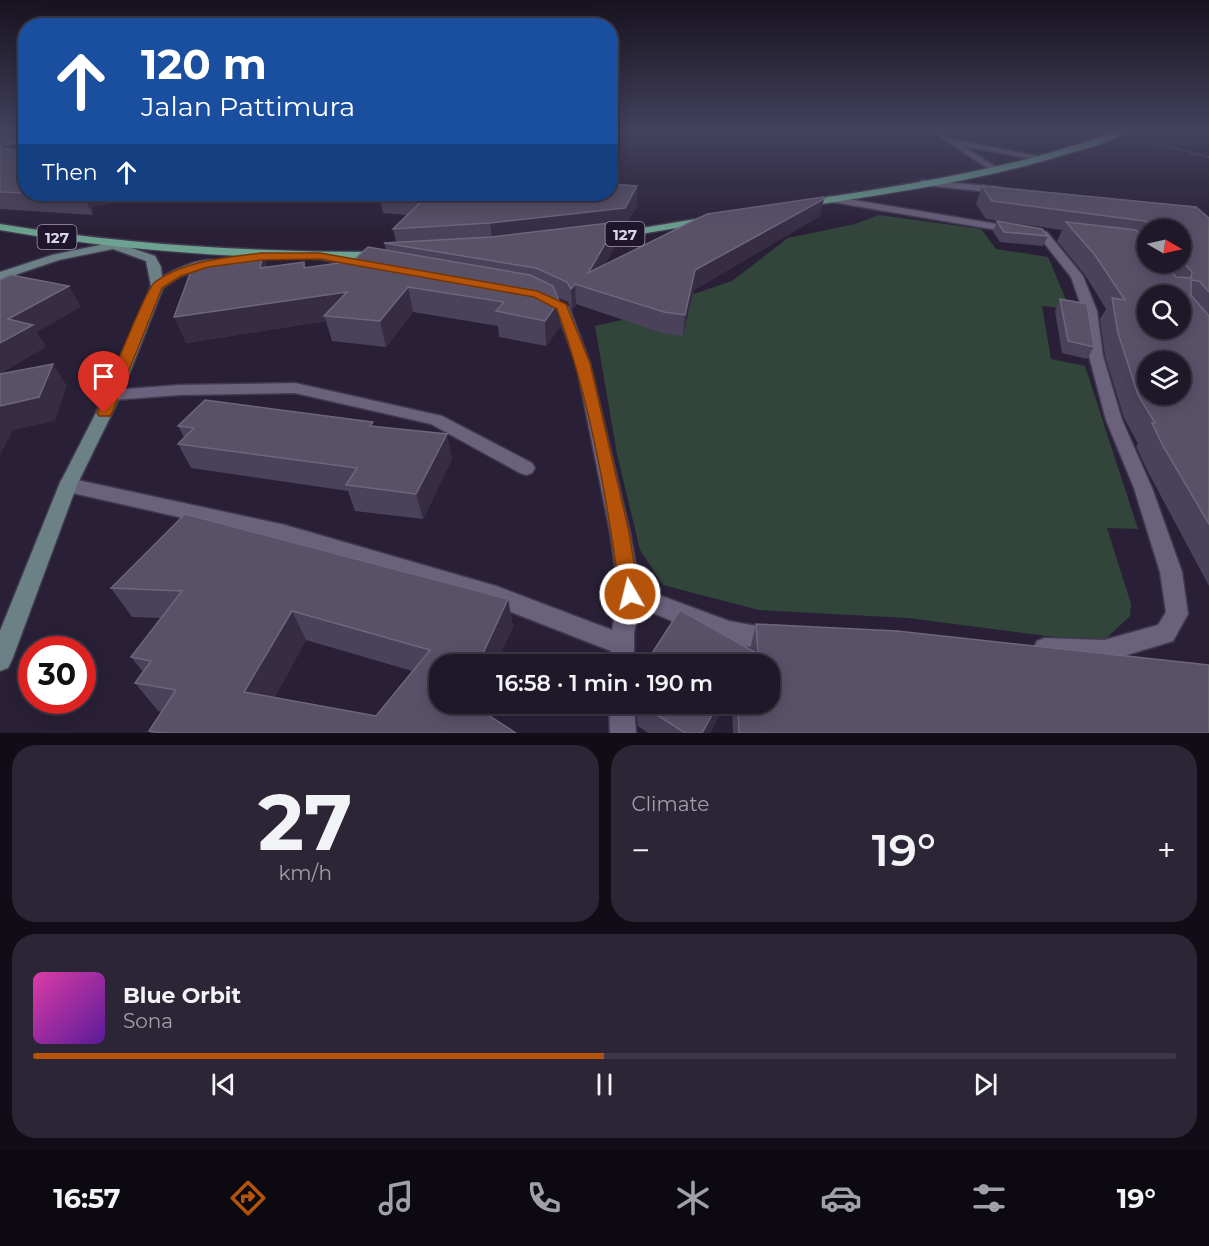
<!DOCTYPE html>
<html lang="en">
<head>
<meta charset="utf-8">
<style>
  body { margin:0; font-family:Montserrat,sans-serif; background:#2c2535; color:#f1f3f6; height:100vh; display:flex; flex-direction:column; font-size:22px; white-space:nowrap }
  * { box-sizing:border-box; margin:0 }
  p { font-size:20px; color:#a1a0a8 }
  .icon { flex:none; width:33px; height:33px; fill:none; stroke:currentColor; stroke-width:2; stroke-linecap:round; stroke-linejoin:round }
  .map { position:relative; height:733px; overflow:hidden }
  .panel { display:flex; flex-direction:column; gap:12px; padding:12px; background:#110d17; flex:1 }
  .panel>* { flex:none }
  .banner { position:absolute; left:18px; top:18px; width:600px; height:183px; border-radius:24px; box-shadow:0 3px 15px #0003,0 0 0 2px #3c3746; background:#1a4fa0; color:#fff; overflow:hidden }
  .needle { width:39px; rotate:99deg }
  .buttons { position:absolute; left:1137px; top:219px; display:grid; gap:12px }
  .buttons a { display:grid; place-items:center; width:54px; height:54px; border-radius:50%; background:#1f1829; box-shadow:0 3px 15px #0003,0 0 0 2px #3c3746; font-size:30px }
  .speed { position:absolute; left:18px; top:636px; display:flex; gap:12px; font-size:30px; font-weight:700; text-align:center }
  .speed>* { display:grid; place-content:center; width:78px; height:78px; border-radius:50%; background:#1f1829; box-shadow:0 3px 15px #0003,0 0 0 2px #3c3746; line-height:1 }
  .speed .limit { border:9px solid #d22; background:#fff; color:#111 }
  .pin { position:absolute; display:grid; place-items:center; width:51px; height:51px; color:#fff; margin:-62px -26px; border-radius:50% 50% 50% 0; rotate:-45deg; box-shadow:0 0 6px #0007 }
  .pin .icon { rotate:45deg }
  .me { position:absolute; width:66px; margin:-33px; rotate:352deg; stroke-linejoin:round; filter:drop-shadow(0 0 4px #0008) }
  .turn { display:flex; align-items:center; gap:21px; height:126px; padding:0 24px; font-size:27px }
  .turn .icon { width:78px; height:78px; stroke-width:2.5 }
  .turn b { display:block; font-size:42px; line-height:51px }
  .then { display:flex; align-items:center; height:57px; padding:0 24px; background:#0003; gap:12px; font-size:22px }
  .big { font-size:45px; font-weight:600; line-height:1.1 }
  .panel .widget { flex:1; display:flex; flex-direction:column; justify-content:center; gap:9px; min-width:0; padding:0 21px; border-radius:24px; background:#2c2535 }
  .panel .dial { align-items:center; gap:0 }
  .dial b { font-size:78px; line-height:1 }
  .song { display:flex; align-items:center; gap:18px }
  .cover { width:72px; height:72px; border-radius:9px; background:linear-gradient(135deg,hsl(320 70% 55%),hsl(270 70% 35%)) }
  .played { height:6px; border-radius:3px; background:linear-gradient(90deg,#b45309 50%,#3c3746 50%) }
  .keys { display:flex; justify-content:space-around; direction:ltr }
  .heat { display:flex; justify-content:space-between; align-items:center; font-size:33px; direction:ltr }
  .panel .tiles { flex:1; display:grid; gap:12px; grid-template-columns:1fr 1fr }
  .widget:last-child { grid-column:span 2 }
  .trip { position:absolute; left:429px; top:654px; width:351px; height:60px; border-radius:24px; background:#1f1829; box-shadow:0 3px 15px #0003,0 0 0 2px #3c3746; font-weight:600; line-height:60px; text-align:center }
  .menu { display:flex; height:96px; justify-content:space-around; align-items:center; background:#0c0a10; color:#a1a0a8 }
  .menu .icon { width:42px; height:42px }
  .menu .on { color:#b45309 }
  .menu b { font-size:27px; color:#f1f3f6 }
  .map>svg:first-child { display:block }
  .green { fill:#32453a }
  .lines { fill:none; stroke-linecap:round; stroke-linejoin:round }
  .service-casing { stroke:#413a4e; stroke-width:3 }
  .minor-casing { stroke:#413a4e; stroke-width:3 }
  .secondary-casing { stroke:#413a4e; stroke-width:3 }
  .primary-casing { stroke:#413a4e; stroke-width:3 }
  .path { stroke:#625b6f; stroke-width:2; stroke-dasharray:1.5 1.5; stroke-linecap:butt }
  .service { fill:#6a617c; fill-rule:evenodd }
  .minor { fill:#6a617c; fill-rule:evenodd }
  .secondary { fill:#6b8185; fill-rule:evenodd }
  .primary { fill:#6ca28f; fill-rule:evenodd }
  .wall { fill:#4a415a; fill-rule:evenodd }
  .shaded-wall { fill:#362d45 }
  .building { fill:#595168; stroke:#6e667c; stroke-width:1.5; fill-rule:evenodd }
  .route { fill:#b45309; stroke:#753606; stroke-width:1.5 }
  .labels { text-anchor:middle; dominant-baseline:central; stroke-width:6; stroke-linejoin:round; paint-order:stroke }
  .shield { fill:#1f162d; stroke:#a29cae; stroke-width:1.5 }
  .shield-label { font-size:15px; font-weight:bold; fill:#dad5e5 }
</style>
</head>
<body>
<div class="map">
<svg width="1209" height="733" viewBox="0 0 1209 733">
  <rect width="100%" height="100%" fill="#292037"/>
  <!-- green -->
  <path class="green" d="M879 215 981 229 996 249 1048 257 1070 309 1042 306 1051 359 1085 366 1138 529 1107 528 1131 604 1130 616 1101 643 908 618 759 610 663 585 640 550 617 454 595 326 636 317 670 302 732 281 788 238 855 224Z"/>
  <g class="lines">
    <!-- service casing -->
    <g class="service-casing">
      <path id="service" d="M930 130H940L953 139 1047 158 1043 161 963 146 996 167V171L993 172Z"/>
    </g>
    <!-- minor casing -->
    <g class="minor-casing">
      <g id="minor">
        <path d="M923 180 1000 187 1005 190 1000 193 920 185V181Z"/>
        <path d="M830 196 1015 227 1020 230 1015 233 826 201V197Z"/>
        <path d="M1043 231 1047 232 1083 276 1097 311 1103 356 1122 420 1152 488 1182 572 1188 614 1173 641 1104 662 1045 660 1037 657 1033 649 1037 641 1045 638 1104 640 1158 625 1166 612 1160 572 1134 488 1106 420 1089 356 1083 311 1071 277 1037 234Z"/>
        <path d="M323 253 371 260 377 264 371 268 319 259 317 257Z"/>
        <path d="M542 292 569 307 590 363 630 532 640 588 729 621 780 630 784 638 780 646C748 658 671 620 639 607L634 633V664H610L611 651 493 605 285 541 68 492 61 490 59 485 61 480 68 478 285 525 496 586 612 630 619 594 610 532 576 363 556 309 536 296Z"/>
        <path d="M295 383 442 416 532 463 535 468 532 473 526 475 520 473 431 424 295 393 179 395 113 400 105 395 113 390 179 385Z"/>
        <path d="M609 704H634L636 733H610Z"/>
      </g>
    </g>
    <!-- secondary casing -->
    <g class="secondary-casing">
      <path id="secondary" d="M114 242 155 256 161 267 162 277C175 269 200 258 215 260L217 263 181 276 163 288 121 395 77 485 12 660 8 668 0 671V631L59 485 105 395 151 286 146 261 113 249 59 260 0 280V272L52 255Z"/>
    </g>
    <!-- primary casing -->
    <g class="primary-casing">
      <g id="primary">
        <path d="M1118 130H1131C1112 142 1088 148 1067 154 981 181 891 193 803 207L798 204 803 201C910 184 1017 169 1118 130Z"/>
        <path d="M708 217 713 220 712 222 599 241 593 238 599 235Z"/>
        <path d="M0 224C126 245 251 252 378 252L384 256 378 260C251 259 126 252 0 230Z"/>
      </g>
    </g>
    <!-- path -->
    <g class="path">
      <path d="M881 130 894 137"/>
      <path d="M1144 141 1209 157"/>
    </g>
    <!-- service -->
    <use href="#service" class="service"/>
    <!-- minor -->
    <use href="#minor" class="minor"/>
    <!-- secondary -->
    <use href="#secondary" class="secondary"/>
    <!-- primary -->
    <use href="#primary" class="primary"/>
  </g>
  <!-- wall -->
  <g class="wall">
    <path d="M0 130 26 194H154L93 207V215L0 209Z"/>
    <path d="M982 186 1209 218V586L1147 470 1136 446 1138 444 1124 418 1105 356 1100 319 1106 309 1085 275 1057 241 1062 230 986 219 976 204ZM1148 230H1180V262H1148Z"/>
    <path d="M379 194H610L637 206 624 228 618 229V241L604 265 820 216 694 290 683 336 662 333 576 304 572 310 568 302 557 297 560 327 546 346 499 337 498 326 413 312 386 347 332 341 326 321 186 343 263 254 267 267 304 262 306 267 353 261 386 250 384 243 396 242 393 229 407 215 383 213Z"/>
    <path d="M997 221 1048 236 1043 246 1000 242 993 232Z"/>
    <path d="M1060 299 1094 347 1087 359 1062 353 1055 311Z"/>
    <path d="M178 426H374L452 459 423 519 355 511 348 491 191 468 178 444 184 437Z"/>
    <path d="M111 588 508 599 513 628 440 704H479L477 708 516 733H151L149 731 162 712 158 711 135 683 143 672 131 657 161 618 132 617ZM306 640 412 671 376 716 274 698Z"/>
    <path d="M756 624 1209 733H733L732 704H770L750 650Z"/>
    <path d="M635 704H725L710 733H648L638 726Z"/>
  </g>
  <!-- shaded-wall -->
  <g class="shaded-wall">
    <path d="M26 142V159L1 148V145Z"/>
    <path d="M637 186V206L624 228 618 229V241L591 289 493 245 490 223Z"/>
    <path d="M84 194H154L93 207V215L84 197Z"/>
    <path d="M824 199 820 216 694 290 683 336 685 315 695 270Z"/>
    <path d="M263 254 271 278 260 268Z"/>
    <path d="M575 284 576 304 572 310 571 289Z"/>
    <path d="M69 286 81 307 37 332 46 347 0 374V343L8 319Z"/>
    <path d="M408 287 413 312 386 347 380 321Z"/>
    <path d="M347 292 324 316 326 321 186 343 174 317Z"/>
    <path d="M559 301 560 327 546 346 545 321Z"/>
    <path d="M53 364 67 386 55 421 13 430 0 455V406Z"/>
    <path d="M447 434 452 459 423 519 416 494Z"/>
    <path d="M508 599 513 628 496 664H478Z"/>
    <path d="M292 611 306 640 262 720 244 692Z"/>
    <path d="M464 704H479L469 726Z"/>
    <path d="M718 704H725L710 733H702Z"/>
  </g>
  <!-- building -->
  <g class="building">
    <path d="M0 130H26V142L1 145V148L26 152V193L0 192Z"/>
    <path d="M610 184 637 186 625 208 490 223 393 229 426 197 387 194H610Z"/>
    <path d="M982 186 1196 207 1209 218V292L1199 281 1191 280V295L1209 316V524L1163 446 1152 423H1155L1138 395 1118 333 1112 298 1125 300 1095 255 1066 222 1136 230 1148 243V262H1164L1176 277 1191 278 1192 272 1180 259V230H1153L1145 221 992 201ZM1148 296H1180V328H1148ZM1148 362H1180V394H1148Z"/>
    <path d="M27 194H84V197Z"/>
    <path d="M823 197 824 199 695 270 685 315 664 312 575 284 571 289 567 282 536 268 384 243 491 237 618 222 588 273 707 214Z"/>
    <path d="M997 221 1042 229 1048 236 1004 232Z"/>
    <path d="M368 247 530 275 553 286 559 301 545 321 496 311 504 302 408 287 380 321 324 316 347 292 174 317 194 263 263 254 260 268 304 262V268L353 261Z"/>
    <path d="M11 275 69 286 8 319 33 325 0 343V280Z"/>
    <path d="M1060 299 1087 304 1094 347 1068 341Z"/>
    <path d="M53 364 39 397 0 406V374Z"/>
    <path d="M205 400 373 422 370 426 447 434 416 494 346 485 357 468 178 444 194 428 178 426Z"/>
    <path d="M185 514 508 599 478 664H440V704H471L516 733H163L149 731 176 690 135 683 151 661 131 657 182 591 111 588ZM292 611 430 650 376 716 244 692Z"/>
    <path d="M680 610 758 654 756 624 897 631 1209 665V733H739L738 704H770V664H645Z"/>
    <path d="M640 704H718L702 733H685Z"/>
  </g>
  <!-- sky -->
  <linearGradient id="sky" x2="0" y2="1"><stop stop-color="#17121e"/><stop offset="0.56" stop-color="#43425e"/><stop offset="1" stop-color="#43425e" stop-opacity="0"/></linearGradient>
  <rect width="1209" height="233" fill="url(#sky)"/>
  <!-- route -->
  <path class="route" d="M261 253H320L537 291 566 304 590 363 629 532 639 594 637 601 630 603 623 601 620 594C607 498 590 400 557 309L534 297 320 259 261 260 208 267 181 276 162 288 112 413 110 416H99L97 413C105 394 145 289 155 282 185 260 225 258 261 253Z"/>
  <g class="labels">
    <!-- shield labels -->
    <g class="shield">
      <rect x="605.5" y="222" width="39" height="24" rx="4.5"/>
      <rect x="37.5" y="225" width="39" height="24" rx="4.5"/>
    </g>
    <g class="shield-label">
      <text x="625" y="234">127</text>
      <text x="57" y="237">127</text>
    </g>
  </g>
</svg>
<div class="buttons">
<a><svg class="needle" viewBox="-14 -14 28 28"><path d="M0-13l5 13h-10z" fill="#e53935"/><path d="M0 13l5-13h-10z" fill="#a1a0a8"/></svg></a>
<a><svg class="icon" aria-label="search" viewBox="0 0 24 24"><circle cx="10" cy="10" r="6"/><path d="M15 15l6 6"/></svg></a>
<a><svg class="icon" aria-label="layers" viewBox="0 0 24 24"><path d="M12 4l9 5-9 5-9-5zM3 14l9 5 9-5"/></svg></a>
</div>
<div class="speed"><div class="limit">30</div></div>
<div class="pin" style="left:104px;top:413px;background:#d93025"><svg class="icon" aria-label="arrive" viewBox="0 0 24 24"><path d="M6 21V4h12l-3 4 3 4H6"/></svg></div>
<svg class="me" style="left:630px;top:594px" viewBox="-20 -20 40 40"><circle r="17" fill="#b45309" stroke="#fff" stroke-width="3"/><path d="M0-11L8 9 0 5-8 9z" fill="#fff"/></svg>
<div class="trip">16:58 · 1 min · 190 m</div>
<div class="banner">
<div class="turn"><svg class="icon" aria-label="ahead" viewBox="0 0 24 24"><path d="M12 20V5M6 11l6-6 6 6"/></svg><div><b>120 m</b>Jalan Pattimura</div></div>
<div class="then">Then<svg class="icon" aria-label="ahead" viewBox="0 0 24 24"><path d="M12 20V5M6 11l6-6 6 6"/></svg></div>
</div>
</div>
<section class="panel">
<div class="tiles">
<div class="widget dial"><b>27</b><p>km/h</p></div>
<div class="widget"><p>Climate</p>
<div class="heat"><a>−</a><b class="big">19°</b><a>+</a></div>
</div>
<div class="widget">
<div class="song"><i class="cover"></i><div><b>Blue Orbit</b><p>Sona</p></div></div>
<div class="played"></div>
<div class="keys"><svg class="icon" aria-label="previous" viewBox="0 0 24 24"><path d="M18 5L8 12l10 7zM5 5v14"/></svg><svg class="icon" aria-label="pause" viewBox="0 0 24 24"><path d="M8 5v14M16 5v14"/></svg><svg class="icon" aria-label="next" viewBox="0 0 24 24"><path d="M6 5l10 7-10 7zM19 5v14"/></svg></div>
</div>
</div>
</section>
<nav class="menu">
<b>16:57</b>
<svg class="icon on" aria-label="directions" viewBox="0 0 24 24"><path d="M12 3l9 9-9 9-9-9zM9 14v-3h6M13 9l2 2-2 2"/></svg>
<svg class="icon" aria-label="music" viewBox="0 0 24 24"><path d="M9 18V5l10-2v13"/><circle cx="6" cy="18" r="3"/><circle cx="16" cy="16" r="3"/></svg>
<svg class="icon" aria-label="phone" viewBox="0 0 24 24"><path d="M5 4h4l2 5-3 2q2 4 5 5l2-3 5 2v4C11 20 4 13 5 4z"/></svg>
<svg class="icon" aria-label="climate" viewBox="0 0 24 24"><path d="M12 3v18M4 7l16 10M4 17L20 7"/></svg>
<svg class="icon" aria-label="car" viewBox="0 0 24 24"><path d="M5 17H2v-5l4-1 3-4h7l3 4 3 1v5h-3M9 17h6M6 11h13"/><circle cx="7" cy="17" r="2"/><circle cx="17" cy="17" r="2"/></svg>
<svg class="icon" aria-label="filters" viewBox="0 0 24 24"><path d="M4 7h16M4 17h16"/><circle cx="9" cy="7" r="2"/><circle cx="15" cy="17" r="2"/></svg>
<b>19°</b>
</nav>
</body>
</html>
